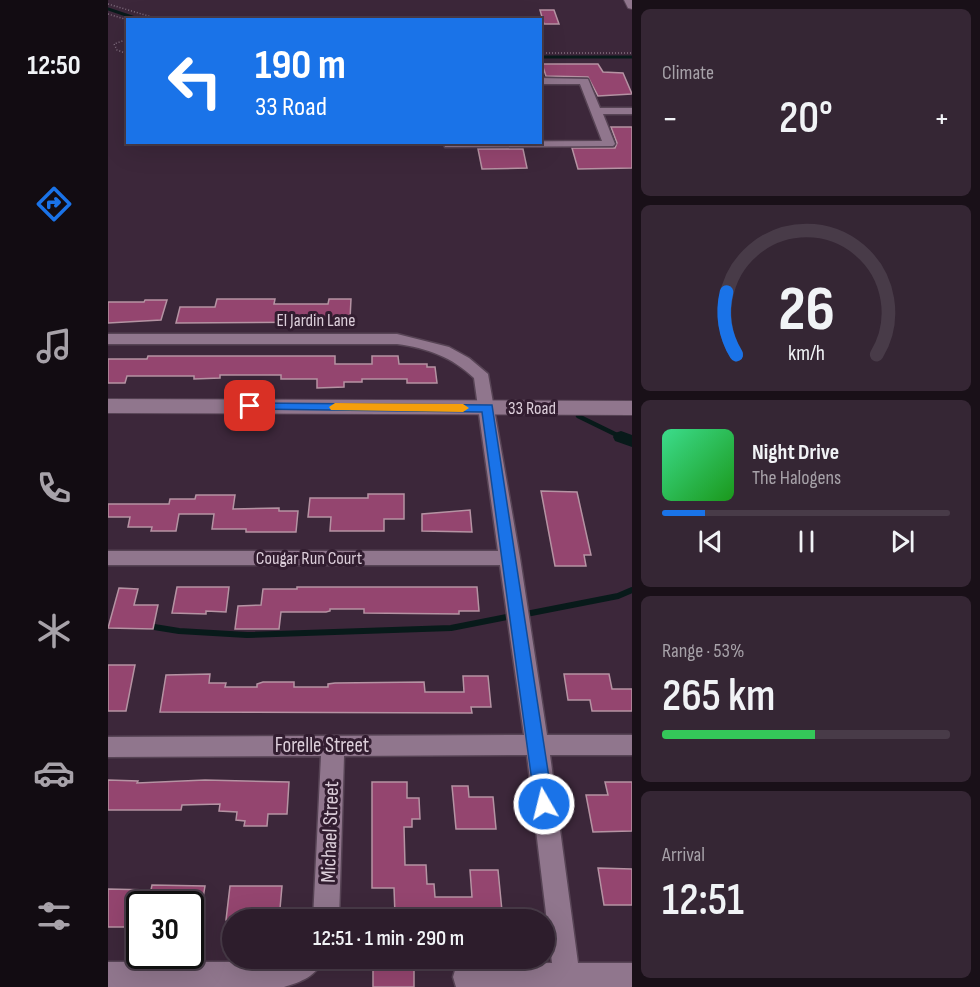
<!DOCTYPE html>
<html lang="en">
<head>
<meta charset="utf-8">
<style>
  body { margin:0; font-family:"Sofia Sans Condensed",sans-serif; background:#352634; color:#f1f3f6; height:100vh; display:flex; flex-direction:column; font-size:22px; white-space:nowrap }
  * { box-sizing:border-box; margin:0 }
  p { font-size:20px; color:#a7a2a9 }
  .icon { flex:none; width:33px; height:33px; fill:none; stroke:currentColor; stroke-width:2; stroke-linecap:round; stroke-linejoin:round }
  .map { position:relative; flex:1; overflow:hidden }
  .sheet { display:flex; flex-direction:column; gap:9px; padding:9px; background:#191018; width:348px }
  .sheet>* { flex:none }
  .banner { position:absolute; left:18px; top:18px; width:416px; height:126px; border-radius:0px; box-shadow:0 6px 24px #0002,0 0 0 2px #483b48; background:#1a73e8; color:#fff; overflow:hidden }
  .speed { position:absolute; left:18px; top:891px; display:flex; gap:12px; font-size:30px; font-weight:700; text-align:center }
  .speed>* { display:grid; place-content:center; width:78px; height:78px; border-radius:50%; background:#2d1d2c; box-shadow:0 6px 24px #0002,0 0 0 2px #483b48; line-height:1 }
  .speed .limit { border:3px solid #111; border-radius:9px; background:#fff; color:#111 }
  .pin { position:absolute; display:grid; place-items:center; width:51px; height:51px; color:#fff; margin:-26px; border-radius:12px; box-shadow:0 3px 9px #0006 }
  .me { position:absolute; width:66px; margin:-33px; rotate:352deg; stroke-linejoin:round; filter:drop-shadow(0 0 4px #0008) }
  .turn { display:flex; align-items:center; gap:21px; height:126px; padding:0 30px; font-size:27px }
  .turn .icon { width:78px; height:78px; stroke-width:2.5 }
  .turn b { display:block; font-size:42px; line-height:51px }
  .big { font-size:45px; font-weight:600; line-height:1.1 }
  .sheet .card { flex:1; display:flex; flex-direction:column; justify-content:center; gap:9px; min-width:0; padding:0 21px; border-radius:9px; background:#352634 }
  .sheet .dial { align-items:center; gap:0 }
  .dial svg { height:156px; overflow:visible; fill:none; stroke:#483b48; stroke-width:7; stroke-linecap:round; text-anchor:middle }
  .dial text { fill:#f1f3f6; stroke:none }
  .song { display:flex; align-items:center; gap:18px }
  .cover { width:72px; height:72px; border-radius:9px; background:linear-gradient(135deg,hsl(150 70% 55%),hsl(120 70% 35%)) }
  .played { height:6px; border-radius:3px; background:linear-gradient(90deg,#1a73e8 15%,#483b48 15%) }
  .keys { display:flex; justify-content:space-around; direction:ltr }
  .heat { display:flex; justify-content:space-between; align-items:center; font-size:33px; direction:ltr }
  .charge { height:9px; border-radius:4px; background:linear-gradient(90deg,#34c759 53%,#483b48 0) }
  .trip { position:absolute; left:114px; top:909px; width:333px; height:60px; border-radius:30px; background:#2d1d2c; box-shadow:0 6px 24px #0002,0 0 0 2px #483b48; font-weight:600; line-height:60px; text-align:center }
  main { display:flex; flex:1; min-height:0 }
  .dock { display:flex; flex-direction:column; width:108px; justify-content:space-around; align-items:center; background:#120c12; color:#a7a2a9 }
  .dock .icon { width:42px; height:42px }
  .dock .selected { color:#1a73e8 }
  .dock b { font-size:27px; color:#f1f3f6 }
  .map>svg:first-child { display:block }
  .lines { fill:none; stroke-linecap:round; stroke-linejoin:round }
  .stream-far2 { stroke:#081a1a; stroke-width:3 }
  .stream-far1 { stroke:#081a1a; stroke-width:4.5 }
  .stream { stroke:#081a1a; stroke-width:6 }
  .canal { fill:#081a1a; fill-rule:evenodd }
  .building { fill:#94456f; stroke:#b593a3; stroke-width:1.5 }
  .street-casing { stroke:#574455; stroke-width:3 }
  .secondary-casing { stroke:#574455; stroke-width:2 }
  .path { stroke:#827080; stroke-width:1.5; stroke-dasharray:1 2; stroke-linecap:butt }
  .street { fill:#90768d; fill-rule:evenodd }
  .secondary { fill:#90768d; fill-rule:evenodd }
  .route { fill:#1a73e8; stroke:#114b97; stroke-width:1.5 }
  .slow { fill:#f59e0b }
  .labels { text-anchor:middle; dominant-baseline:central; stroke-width:6; stroke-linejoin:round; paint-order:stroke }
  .street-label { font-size:18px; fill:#dcceda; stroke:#321d30 }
  .near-street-label { font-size:21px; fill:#dcceda; stroke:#321d30 }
</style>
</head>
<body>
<main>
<nav class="dock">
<b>12:50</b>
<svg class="icon selected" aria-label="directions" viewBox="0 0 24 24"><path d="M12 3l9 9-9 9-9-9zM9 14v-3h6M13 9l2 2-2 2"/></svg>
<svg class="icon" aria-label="music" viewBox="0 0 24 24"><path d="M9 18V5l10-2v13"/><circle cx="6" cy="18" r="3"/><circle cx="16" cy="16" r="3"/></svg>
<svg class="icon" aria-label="phone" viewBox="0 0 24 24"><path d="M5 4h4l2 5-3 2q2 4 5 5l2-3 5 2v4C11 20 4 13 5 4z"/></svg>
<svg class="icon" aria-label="climate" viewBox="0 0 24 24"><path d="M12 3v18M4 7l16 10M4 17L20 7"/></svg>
<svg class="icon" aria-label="car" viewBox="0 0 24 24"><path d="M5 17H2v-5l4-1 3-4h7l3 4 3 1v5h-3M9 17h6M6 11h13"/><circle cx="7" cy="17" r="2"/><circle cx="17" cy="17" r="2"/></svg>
<svg class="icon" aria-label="filters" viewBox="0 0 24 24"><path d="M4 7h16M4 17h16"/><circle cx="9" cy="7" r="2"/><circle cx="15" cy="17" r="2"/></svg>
</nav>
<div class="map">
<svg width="524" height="987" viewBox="0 0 524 987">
  <rect width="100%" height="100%" fill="#3c273a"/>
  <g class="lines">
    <!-- stream-far2 -->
    <g class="stream-far2">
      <path d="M0 9 33 20"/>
      <path d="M432 57H524"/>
    </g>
    <!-- stream-far1 -->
    <path class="stream-far1" d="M470 416 513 437"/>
    <!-- stream -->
    <g class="stream">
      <path d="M413 615 510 596 524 590"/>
      <path d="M40 626 71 631 139 635 343 628 404 616"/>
    </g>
    <!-- canal -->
    <path class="canal" d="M513 431 524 435V447L507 441 505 437 507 433Z"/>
  </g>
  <!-- building -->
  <g class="building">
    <path d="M432 10H446L451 24H436Z"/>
    <path d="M434 64H490L495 72 515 73 524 94 490 96 480 77 438 76Z"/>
    <path d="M503 127H524V168L470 169 464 148H507L509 143Z"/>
    <path d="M370 149H415L419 168 374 169Z"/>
    <path d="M109 299H167L166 304H220L221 299H243L242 319H231V322L68 323 72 307H107Z"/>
    <path d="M37 300H59L53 320 0 323V302H36Z"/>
    <path d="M40 356H227V364H264V356H290L291 364H319V367H327L329 383H299V379H254V382H236V387L209 388V379H173V375H112V378L86 379V376H19L17 383H0V359H39Z"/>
    <path d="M433 491 469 492 483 555H476L478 566H447Z"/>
    <path d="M260 494H296V519H276V531H222L223 517H200L202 498H260Z"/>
    <path d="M88 495H127L125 509 171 508V511H190L188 532H138V529H104L106 514H71L68 531H43L44 527H20L22 517H0V504H61L62 499H87Z"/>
    <path d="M362 510 364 532 314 531V514Z"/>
    <path d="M69 587H121L118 612 98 611V614L64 613Z"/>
    <path d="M189 587H369L371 611H351V614L256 613V609H222V611L218 612H173L171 629H127L130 606 153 605 155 589H189Z"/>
    <path d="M11 588 30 589 26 605H50L45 629 0 628Z"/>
    <path d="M0 665H27L18 711H0Z"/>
    <path d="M102 674 101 683H118L117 687H149V684L155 682H186V687H220V684L227 683 316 682 317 692H356L355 676H380L383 707H363L364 713 52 712 58 675Z"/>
    <path d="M456 674H501L504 689H524V711H484L482 700H460Z"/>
    <path d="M0 780 30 781 29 783 97 780 181 782 179 814H160L159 826H136L137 821 128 820 129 812 111 811 112 804 74 805 73 810H0Z"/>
    <path d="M264 782H299V798H311L312 819H304V827H296L297 865H318L319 884H326L327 897H364L362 870H390L394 911H370V920H342L341 914 287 915 286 888H264Z"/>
    <path d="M497 782H524V831L485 832 478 795H500Z"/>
    <path d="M344 786H360L361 797H385L388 829H348Z"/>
    <path d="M490 868 524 869V905H496Z"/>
    <path d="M44 885 97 886 95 898H85L84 904H32V927H0V889L43 890Z"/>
    <path d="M122 886H174L171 920H118Z"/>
    <path d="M265 958H302L303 969H306V987H265Z"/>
  </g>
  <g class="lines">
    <!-- street casing -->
    <g class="street-casing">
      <g id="street">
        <path d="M432 78 480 79 492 108H524V114H495L507 144 505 146 337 147 335 142 494 141 472 84H432Z"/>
        <path d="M0 334H289L341 347 361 358 380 374 412 558 439 735H524V755H442L470 963H524V987H348L345 977 348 967 358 964 444 963 419 755 236 756 231 920H205L213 756 0 757V737L416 735 392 565H0V551H390L366 378C344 357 319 348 289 344H0Z"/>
        <path d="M181 958H216C209 976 193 982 176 987H0V962H171Z"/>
      </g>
    </g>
    <!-- secondary casing -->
    <g class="secondary-casing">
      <g id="secondary">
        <path d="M516 0H524V9L520 8Z"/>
        <path d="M0 399 524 401V415L0 413Z"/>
      </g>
    </g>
    <!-- path -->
    <g class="path">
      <path d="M0 4 54 20"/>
      <path d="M0 14 20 20"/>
      <path d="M20 39 6 44 9 50 20 54"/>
      <path d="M432 53H524"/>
    </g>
    <!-- street -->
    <use href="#street" class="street"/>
    <!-- secondary -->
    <use href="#secondary" class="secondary"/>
  </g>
  <!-- route -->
  <path class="route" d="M142 403 384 405 445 804 442 810 436 813 430 810 427 804 374 412 138 409 136 406Z"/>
  <!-- slow -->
  <path class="slow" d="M227 403 355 404 361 408 355 412 223 410 221 407Z"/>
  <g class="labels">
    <!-- street labels -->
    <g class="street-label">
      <text x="208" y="320">El Jardin Lane</text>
      <text x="424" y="408">33 Road</text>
      <text x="201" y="558">Cougar Run Court</text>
    </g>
    <!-- near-street labels -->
    <g class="near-street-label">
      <text x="214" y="745">Forelle Street</text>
      <text transform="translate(222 832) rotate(-88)">Michael Street</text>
    </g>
  </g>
</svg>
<div class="speed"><div class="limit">30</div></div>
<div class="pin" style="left:142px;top:406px;background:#d93025"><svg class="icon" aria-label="arrive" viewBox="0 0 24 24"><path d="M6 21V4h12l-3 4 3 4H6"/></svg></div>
<svg class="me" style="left:436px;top:804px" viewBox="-20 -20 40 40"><circle r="17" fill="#1a73e8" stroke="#fff" stroke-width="3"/><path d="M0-11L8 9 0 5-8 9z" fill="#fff"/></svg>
<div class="trip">12:51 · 1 min · 290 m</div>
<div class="banner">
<div class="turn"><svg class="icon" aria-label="left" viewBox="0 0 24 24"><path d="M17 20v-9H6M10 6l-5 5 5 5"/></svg><div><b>190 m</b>33 Road</div></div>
</div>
</div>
<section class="sheet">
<div class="card"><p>Climate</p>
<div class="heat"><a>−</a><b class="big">20°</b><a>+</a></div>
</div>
<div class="card dial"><svg viewBox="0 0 100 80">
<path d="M14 69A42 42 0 1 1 86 69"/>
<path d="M14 69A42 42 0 0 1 9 37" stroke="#1a73e8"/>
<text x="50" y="56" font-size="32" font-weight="700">26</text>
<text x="50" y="72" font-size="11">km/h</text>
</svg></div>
<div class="card">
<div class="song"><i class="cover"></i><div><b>Night Drive</b><p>The Halogens</p></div></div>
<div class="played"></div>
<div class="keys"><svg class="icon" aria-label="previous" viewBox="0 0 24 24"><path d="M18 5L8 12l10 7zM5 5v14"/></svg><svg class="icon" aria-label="pause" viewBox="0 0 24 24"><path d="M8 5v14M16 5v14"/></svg><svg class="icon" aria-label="next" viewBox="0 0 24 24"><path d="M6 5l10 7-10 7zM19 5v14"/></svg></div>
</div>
<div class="card"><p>Range · 53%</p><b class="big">265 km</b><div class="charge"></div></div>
<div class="card"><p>Arrival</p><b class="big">12:51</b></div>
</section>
</main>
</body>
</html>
